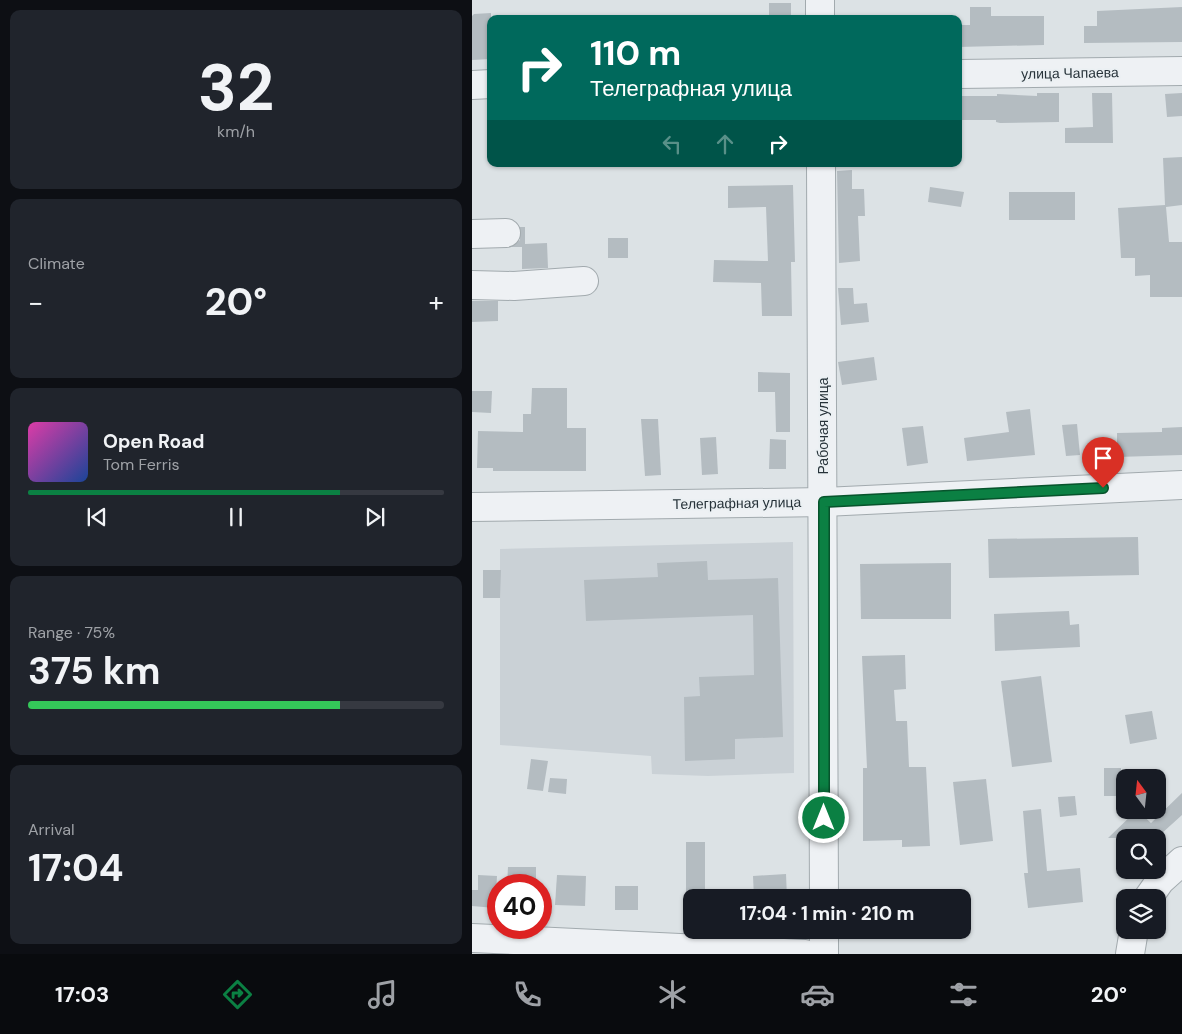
<!DOCTYPE html>
<html lang="en">
<head>
<meta charset="utf-8">
<style>
  body { margin:0; font-family:"DM Sans",sans-serif; background:#20242c; color:#f1f3f6; height:100vh; display:flex; flex-direction:column; font-size:19px; white-space:nowrap }
  * { box-sizing:border-box; margin:0 }
  p { font-size:16px; color:#9ea1a6 }
  .icon { flex:none; width:28px; height:28px; fill:none; stroke:currentColor; stroke-width:2; stroke-linecap:round; stroke-linejoin:round }
  .map { position:relative; flex:1; overflow:hidden }
  .drawer { display:flex; flex-direction:column; gap:10px; padding:10px; background:#0d0f14; width:472px }
  .drawer>* { flex:none }
  .banner { position:absolute; left:15px; top:15px; width:475px; height:152px; border-radius:10px; box-shadow:0 1px 4px #0004; background:#00695c; color:#fff; overflow:hidden }
  .needle { width:32px; rotate:345deg }
  .buttons { position:absolute; left:644px; top:769px; display:grid; gap:10px }
  .buttons a { display:grid; place-items:center; width:50px; height:50px; border-radius:10px; background:#171b24; box-shadow:0 1px 4px #0004; font-size:25px }
  .speed { position:absolute; left:15px; top:874px; display:flex; gap:10px; font-size:25px; font-weight:700; text-align:center }
  .speed>* { display:grid; place-content:center; width:65px; height:65px; border-radius:50%; background:#171b24; box-shadow:0 1px 4px #0004; line-height:1 }
  .speed .limit { border:8px solid #d22; background:#fff; color:#111 }
  .pin { position:absolute; display:grid; place-items:center; width:42px; height:42px; color:#fff; margin:-51px -21px; border-radius:50% 50% 50% 0; rotate:-45deg; box-shadow:0 0 5px #0007 }
  .pin .icon { rotate:45deg }
  .me { position:absolute; width:55px; margin:-28px; rotate:0deg; stroke-linejoin:round; filter:drop-shadow(0 0 4px #0008) }
  .turn { display:flex; align-items:center; gap:18px; height:105px; padding:0 20px; font-size:22px }
  .turn .icon { width:65px; height:65px; stroke-width:2.5 }
  .turn b { display:block; font-size:35px; line-height:42px }
  .lanes { display:flex; align-items:center; height:48px; padding:0 20px; background:#0003; justify-content:center; gap:25px; direction:ltr }
  .lanes .off { opacity:.35 }
  .big { font-size:38px; font-weight:700; line-height:1.1 }
  .drawer .tile { flex:1; display:flex; flex-direction:column; justify-content:center; gap:8px; min-width:0; padding:0 18px; border-radius:10px; background:#20242c }
  .drawer .dial { align-items:center; gap:0 }
  .dial b { font-size:65px; line-height:1 }
  .song { display:flex; align-items:center; gap:15px }
  .cover { width:60px; height:60px; border-radius:8px; background:linear-gradient(135deg,hsl(320 70% 55%),hsl(220 70% 35%)) }
  .played { height:5px; border-radius:2px; background:linear-gradient(90deg,#0b8043 75%,#363941 75%) }
  .keys { display:flex; justify-content:space-around; direction:ltr }
  .heat { display:flex; justify-content:space-between; align-items:center; font-size:28px; direction:ltr }
  .charge { height:8px; border-radius:4px; background:linear-gradient(90deg,#34c759 75%,#363941 0) }
  .trip { position:absolute; left:211px; top:889px; width:288px; height:50px; border-radius:10px; background:#171b24; box-shadow:0 1px 4px #0004; font-weight:700; line-height:50px; text-align:center }
  .tab-bar { display:flex; height:80px; justify-content:space-around; align-items:center; background:#090b0e; color:#9ea1a6 }
  .tab-bar .icon { width:35px; height:35px }
  .tab-bar .current { color:#0b8043 }
  .tab-bar b { font-size:22px; color:#f1f3f6 }
  main { display:flex; flex:1; min-height:0 }
  .map>svg:first-child { display:block }
  .built { fill:#cad1d6 }
  .building { fill:#b4bcc1 }
  .lines { fill:none; stroke-linecap:round; stroke-linejoin:round }
  .minor-casing { stroke:#a2aaae; stroke-width:30 }
  .minor { stroke:#eef1f4; stroke-width:28 }
  .route-casing { stroke:#07532c; stroke-width:12 }
  .route { stroke:#0b8043; stroke-width:9 }
  .labels { text-anchor:middle; dominant-baseline:central; stroke-width:4; stroke-linejoin:round; paint-order:stroke }
  .street-label { font-size:14px; fill:#27333a; stroke:#ebf0f3 }
</style>
</head>
<body>
<main>
<section class="drawer">
<div class="tile dial"><b>32</b><p>km/h</p></div>
<div class="tile"><p>Climate</p>
<div class="heat"><a>−</a><b class="big">20°</b><a>+</a></div>
</div>
<div class="tile">
<div class="song"><i class="cover"></i><div><b>Open Road</b><p>Tom Ferris</p></div></div>
<div class="played"></div>
<div class="keys"><svg class="icon" aria-label="previous" viewBox="0 0 24 24"><path d="M18 5L8 12l10 7zM5 5v14"/></svg><svg class="icon" aria-label="pause" viewBox="0 0 24 24"><path d="M8 5v14M16 5v14"/></svg><svg class="icon" aria-label="next" viewBox="0 0 24 24"><path d="M6 5l10 7-10 7zM19 5v14"/></svg></div>
</div>
<div class="tile"><p>Range · 75%</p><b class="big">375 km</b><div class="charge"></div></div>
<div class="tile"><p>Arrival</p><b class="big">17:04</b></div>
</section>
<div class="map">
<svg width="710" height="954" viewBox="0 0 710 954">
  <rect width="100%" height="100%" fill="#dce2e5"/>
  <!-- built -->
  <path class="built" d="M321 542 322 773 236 776 180 774 179 756 28 745V549Z"/>
  <!-- building -->
  <g class="building">
    <rect x="297" y="3" width="22" height="16"/>
    <path d="M498 7H519V16H572V45L486 47V25H498Z"/>
    <path d="M710 7V42L612 43V26H625V11Z"/>
    <path d="M19 13V59L0 60V16L2 14Z"/>
    <path d="M565 93H587V122L528 123 524 122V120H486V96H525V94L565 96Z"/>
    <path d="M620 93H640L641 143H593V128L621 127Z"/>
    <path d="M710 93V116L695 117 693 94Z"/>
    <path d="M710 157V205L694 207 697 242H710V297H678V275L663 276V258H649L646 208 693 205 691 158Z"/>
    <path d="M380 170V189H392L393 216H386L388 261 367 263 365 171Z"/>
    <path d="M321 185 323 262H319L320 316H290L289 283 241 282 242 260 296 261 294 207 256 208V186Z"/>
    <path d="M458 187 492 192 489 207 456 202Z"/>
    <rect x="537" y="192" width="66" height="28"/>
    <path d="M48 227H53V244L75 243 76 268 50 269V247H39L48 240Z"/>
    <rect x="136" y="238" width="20" height="20"/>
    <path d="M366 288H381L382 304 395 303 397 322 369 325Z"/>
    <path d="M0 301H26V321L0 322Z"/>
    <path d="M402 357 405 380 370 385 366 362Z"/>
    <path d="M286 372 318 373V432H304L303 392H286Z"/>
    <path d="M60 388H95V428H114V471H21V468H5L6 431 51 432V414H59Z"/>
    <path d="M0 391H20L19 413 0 412Z"/>
    <path d="M558 409 563 455 495 461 492 438 537 432 534 412Z"/>
    <path d="M169 419H186L189 475 173 476Z"/>
    <path d="M605 424 608 455 594 456 590 425Z"/>
    <path d="M451 426 456 463 435 466 430 428Z"/>
    <path d="M710 427V455L645 457V433L690 432V428Z"/>
    <path d="M244 437 246 474 230 475 228 438Z"/>
    <path d="M298 439 314 440V469H297Z"/>
    <path d="M666 537 667 575 517 578 516 539Z"/>
    <path d="M235 561 236 580 306 578 311 737 263 739V759L213 761 212 697 228 696 227 677 282 675 281 615 114 621 112 580 186 577 185 563Z"/>
    <path d="M479 563V619H389L388 564Z"/>
    <path d="M11 570H29L28 598H11Z"/>
    <path d="M597 611 598 625 607 624 608 647 523 651 522 614Z"/>
    <path d="M433 655 434 689 422 690 424 721H435L437 767H454L458 846 430 847V840L391 841V768H395L390 656Z"/>
    <path d="M569 676 580 762 540 767 529 681Z"/>
    <path d="M680 711 685 739 658 744 653 715Z"/>
    <path d="M59 759 76 761 71 791 55 789Z"/>
    <rect x="632" y="768" width="17" height="28"/>
    <path d="M78 778 95 779 94 794 76 792Z"/>
    <path d="M514 779 521 841 488 845 481 782Z"/>
    <path d="M710 793V815L689 834 692 838H636L665 810 679 823Z"/>
    <path d="M603 796 605 815 588 817 586 797Z"/>
    <path d="M569 809 575 871 608 868 611 902 556 908 552 873H556L551 811Z"/>
    <rect x="214" y="842" width="19" height="56"/>
    <path d="M36 867H64V885H35Z"/>
    <path d="M314 874 315 898H282L281 876Z"/>
    <path d="M6 875 25 876 23 908 0 906V890H6Z"/>
    <path d="M85 875 114 876 113 906 83 905Z"/>
    <rect x="143" y="886" width="23" height="24"/>
  </g>
  <g class="lines">
    <!-- minor casing -->
    <g class="minor-casing">
      <g id="minor">
        <path d="M348 0V19"/>
        <path d="M486 74 710 71"/>
        <path d="M0 85 19 84"/>
        <path d="M349 164 352 898"/>
        <path d="M0 234 34 233"/>
        <path d="M0 285 42 286 112 281"/>
        <path d="M0 507 352 502 710 485"/>
        <path d="M676 898 688 881 710 861"/>
        <path d="M352 930V954"/>
        <path d="M0 938 333 954"/>
        <path d="M658 954 662 930"/>
      </g>
    </g>
    <!-- minor -->
    <use href="#minor" class="minor"/>
  </g>
  <g class="lines">
    <!-- route casing -->
    <g class="route-casing">
      <path id="route" d="M352 818V502L631 488"/>
    </g>
    <!-- route -->
    <use href="#route" class="route"/>
  </g>
  <g class="labels">
    <!-- street labels -->
    <g class="street-label">
      <text transform="translate(598 73) rotate(-1)">улица Чапаева</text>
      <text transform="translate(351 426) rotate(-90)">Рабочая улица</text>
      <text transform="translate(265 503) rotate(-1)">Телеграфная улица</text>
    </g>
  </g>
</svg>
<div class="buttons">
<a><svg class="needle" viewBox="-14 -14 28 28"><path d="M0-13l5 13h-10z" fill="#e53935"/><path d="M0 13l5-13h-10z" fill="#9ea1a6"/></svg></a>
<a><svg class="icon" aria-label="search" viewBox="0 0 24 24"><circle cx="10" cy="10" r="6"/><path d="M15 15l6 6"/></svg></a>
<a><svg class="icon" aria-label="layers" viewBox="0 0 24 24"><path d="M12 4l9 5-9 5-9-5zM3 14l9 5 9-5"/></svg></a>
</div>
<div class="speed"><div class="limit">40</div></div>
<div class="pin" style="left:631px;top:488px;background:#d93025"><svg class="icon" aria-label="arrive" viewBox="0 0 24 24"><path d="M6 21V4h12l-3 4 3 4H6"/></svg></div>
<svg class="me" style="left:352px;top:818px" viewBox="-20 -20 40 40"><circle r="17" fill="#0b8043" stroke="#fff" stroke-width="3"/><path d="M0-11L8 9 0 5-8 9z" fill="#fff"/></svg>
<div class="trip">17:04 · 1 min · 210 m</div>
<div class="banner">
<div class="turn"><svg class="icon" aria-label="right" viewBox="0 0 24 24"><path d="M7 20v-9h11M14 6l5 5-5 5"/></svg><div><b>110 m</b>Телеграфная улица</div></div>
<div class="lanes"><svg class="icon off" aria-label="left" viewBox="0 0 24 24"><path d="M17 20v-9H6M10 6l-5 5 5 5"/></svg><svg class="icon off" aria-label="ahead" viewBox="0 0 24 24"><path d="M12 20V5M6 11l6-6 6 6"/></svg><svg class="icon" aria-label="right" viewBox="0 0 24 24"><path d="M7 20v-9h11M14 6l5 5-5 5"/></svg></div>
</div>
</div>
</main>
<nav class="tab-bar">
<b>17:03</b>
<svg class="icon current" aria-label="directions" viewBox="0 0 24 24"><path d="M12 3l9 9-9 9-9-9zM9 14v-3h6M13 9l2 2-2 2"/></svg>
<svg class="icon" aria-label="music" viewBox="0 0 24 24"><path d="M9 18V5l10-2v13"/><circle cx="6" cy="18" r="3"/><circle cx="16" cy="16" r="3"/></svg>
<svg class="icon" aria-label="phone" viewBox="0 0 24 24"><path d="M5 4h4l2 5-3 2q2 4 5 5l2-3 5 2v4C11 20 4 13 5 4z"/></svg>
<svg class="icon" aria-label="climate" viewBox="0 0 24 24"><path d="M12 3v18M4 7l16 10M4 17L20 7"/></svg>
<svg class="icon" aria-label="car" viewBox="0 0 24 24"><path d="M5 17H2v-5l4-1 3-4h7l3 4 3 1v5h-3M9 17h6M6 11h13"/><circle cx="7" cy="17" r="2"/><circle cx="17" cy="17" r="2"/></svg>
<svg class="icon" aria-label="filters" viewBox="0 0 24 24"><path d="M4 7h16M4 17h16"/><circle cx="9" cy="7" r="2"/><circle cx="15" cy="17" r="2"/></svg>
<b>20°</b>
</nav>
</body>
</html>
